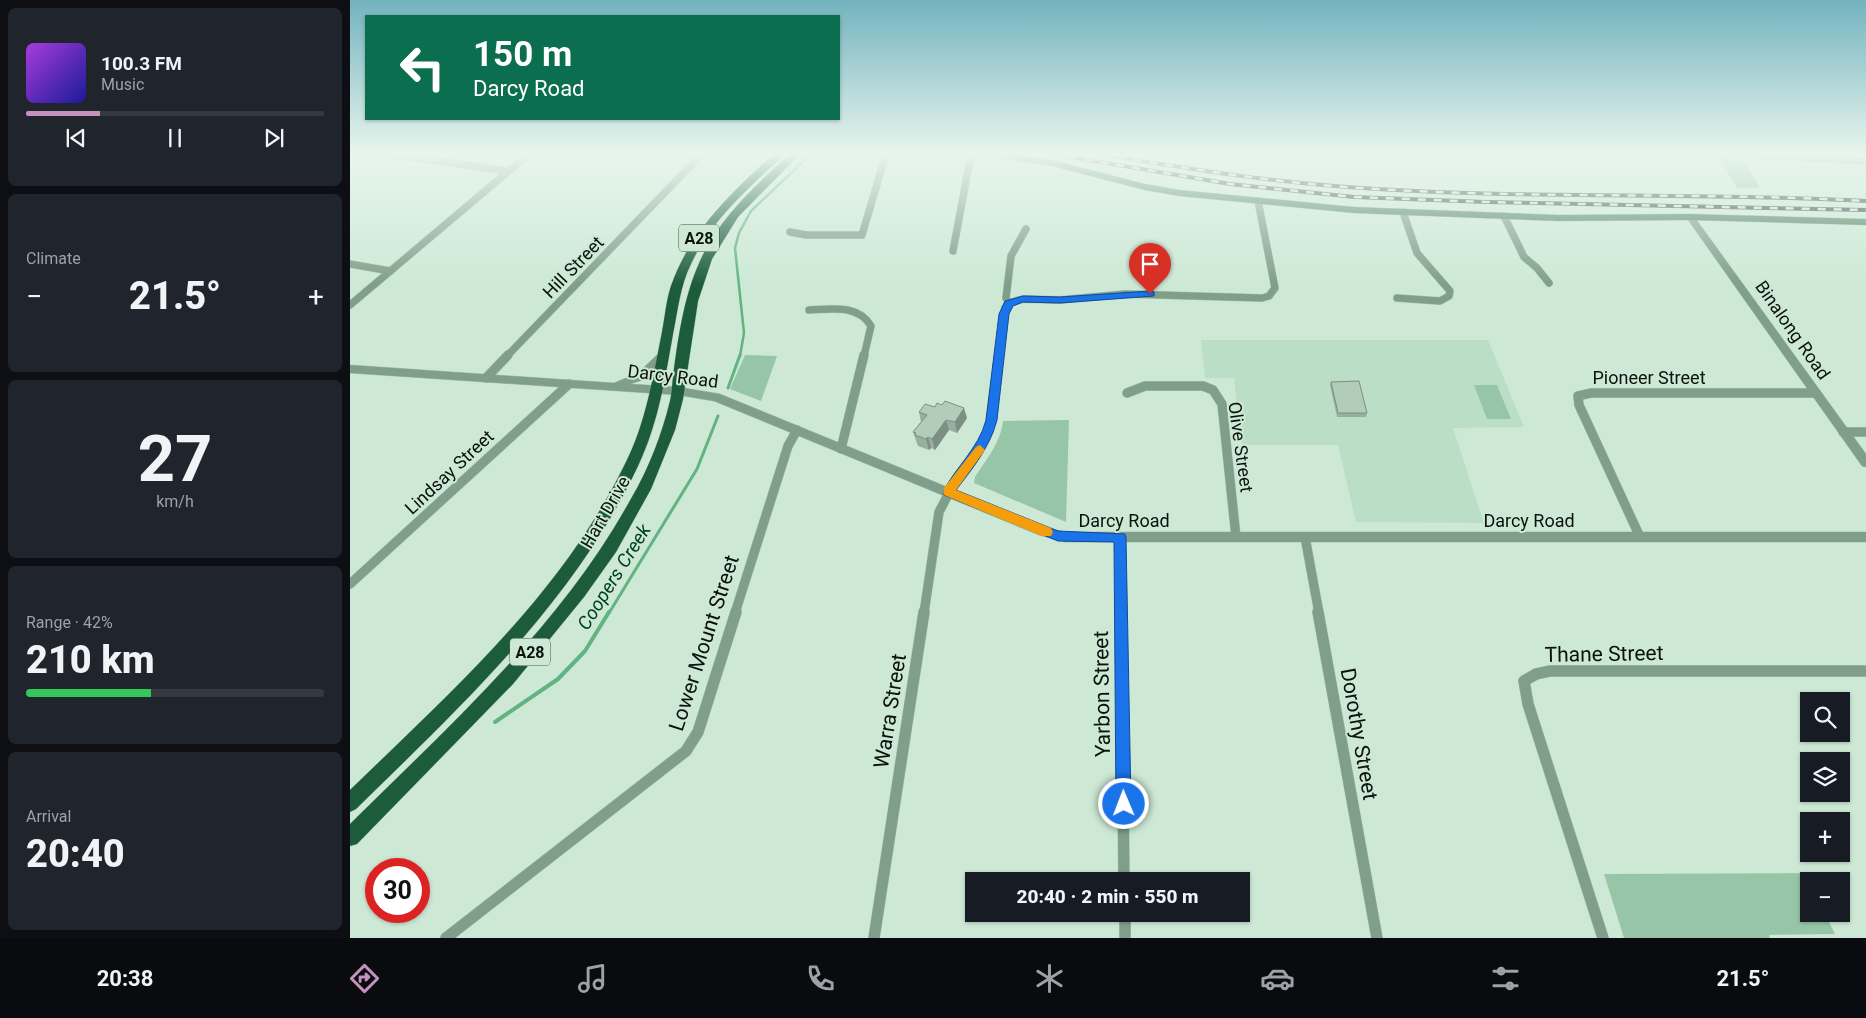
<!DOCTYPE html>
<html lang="en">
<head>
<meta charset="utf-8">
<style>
  body { margin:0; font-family:Roboto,sans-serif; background:#20242c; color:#f1f3f6; height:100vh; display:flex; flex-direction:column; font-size:19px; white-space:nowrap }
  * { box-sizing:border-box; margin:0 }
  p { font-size:16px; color:#9ea1a6 }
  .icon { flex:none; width:28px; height:28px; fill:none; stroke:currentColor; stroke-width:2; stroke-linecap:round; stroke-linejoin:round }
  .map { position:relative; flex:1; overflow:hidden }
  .drawer { display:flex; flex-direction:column; gap:8px; padding:8px; background:#0d0f14; width:350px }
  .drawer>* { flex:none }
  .guide { position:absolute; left:15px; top:15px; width:475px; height:105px; border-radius:0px; box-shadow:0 1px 4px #0004; background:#0b6e4f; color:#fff; overflow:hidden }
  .controls { position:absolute; left:1450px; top:692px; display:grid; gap:10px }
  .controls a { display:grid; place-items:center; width:50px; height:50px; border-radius:0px; background:#171b24; box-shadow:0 1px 4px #0004; font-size:25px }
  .speed { position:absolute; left:15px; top:858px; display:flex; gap:10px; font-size:25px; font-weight:700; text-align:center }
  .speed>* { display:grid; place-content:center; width:65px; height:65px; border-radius:50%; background:#171b24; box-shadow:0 1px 4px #0004; line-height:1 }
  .speed .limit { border:8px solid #d22; background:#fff; color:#111 }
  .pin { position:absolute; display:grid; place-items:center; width:42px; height:42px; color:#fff; margin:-51px -21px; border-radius:50% 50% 50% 0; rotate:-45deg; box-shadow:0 0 5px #0007 }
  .pin .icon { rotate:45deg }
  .me { position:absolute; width:55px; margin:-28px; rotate:359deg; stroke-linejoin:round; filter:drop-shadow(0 0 4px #0008) }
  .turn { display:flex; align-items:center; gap:18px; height:105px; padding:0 25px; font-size:22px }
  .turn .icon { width:65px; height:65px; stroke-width:2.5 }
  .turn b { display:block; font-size:35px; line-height:42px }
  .big { font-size:38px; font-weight:800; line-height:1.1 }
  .drawer .tile { flex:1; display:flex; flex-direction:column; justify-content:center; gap:8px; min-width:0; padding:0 18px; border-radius:8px; background:#20242c }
  .drawer .dial { align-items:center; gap:0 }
  .dial b { font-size:65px; line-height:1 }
  .song { display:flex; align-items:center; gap:15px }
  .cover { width:60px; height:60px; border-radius:8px; background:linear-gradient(135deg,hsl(280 70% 55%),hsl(240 70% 35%)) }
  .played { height:5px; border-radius:2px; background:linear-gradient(90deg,#c592c0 25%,#363941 25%) }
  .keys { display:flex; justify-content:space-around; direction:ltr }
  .heat { display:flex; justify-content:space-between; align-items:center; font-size:28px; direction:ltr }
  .charge { height:8px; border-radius:4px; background:linear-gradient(90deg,#34c759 42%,#363941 0) }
  .trip { position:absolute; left:615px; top:872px; width:285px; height:50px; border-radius:0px; background:#171b24; box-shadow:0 1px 4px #0004; font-weight:800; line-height:50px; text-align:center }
  .tabs { display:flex; height:80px; justify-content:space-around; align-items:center; background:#090b0e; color:#9ea1a6 }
  .tabs .icon { width:35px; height:35px }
  .tabs .current { color:#c592c0 }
  .tabs b { font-size:22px; color:#f1f3f6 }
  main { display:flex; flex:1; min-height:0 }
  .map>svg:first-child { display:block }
  .built { fill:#bbdec6 }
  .green { fill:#96c6a7 }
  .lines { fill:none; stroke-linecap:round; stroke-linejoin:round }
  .stream-far2 { stroke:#63b282; stroke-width:2.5 }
  .stream-far1 { stroke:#63b282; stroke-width:3 }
  .stream { stroke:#63b282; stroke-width:4 }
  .minor-far2-casing { stroke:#aac2b2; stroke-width:8 }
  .minor-far1-casing { stroke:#aac2b2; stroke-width:10 }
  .minor-casing { stroke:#aac2b2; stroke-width:12 }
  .tertiary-casing { stroke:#aac2b2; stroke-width:1 }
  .secondary-casing { stroke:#aac2b2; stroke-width:1 }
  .trunk-casing { stroke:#aac2b2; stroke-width:1 }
  .minor-far2 { stroke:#7f9f8a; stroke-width:7 }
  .minor-far1 { stroke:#7f9f8a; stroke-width:9 }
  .minor { stroke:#7f9f8a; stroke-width:11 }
  .tertiary { fill:#7f9f8a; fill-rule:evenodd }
  .secondary { fill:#4e7f60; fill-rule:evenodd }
  .trunk { fill:#1c5c3a; fill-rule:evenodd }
  .rail-casing { stroke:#2d3a32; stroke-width:4 }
  .rail { stroke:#cde9d6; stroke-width:2.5; stroke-dasharray:8; stroke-linecap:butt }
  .wall { fill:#98af9f }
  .shaded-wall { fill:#7c8f82 }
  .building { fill:#b1ccb9; stroke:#7c8f82 }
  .route { fill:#1a73e8; stroke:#114b97 }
  .slow { fill:#f59e0b }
  .labels { text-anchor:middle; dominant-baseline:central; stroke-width:4; stroke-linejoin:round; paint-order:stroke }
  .shield { fill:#cde9d6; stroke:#445249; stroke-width:1 }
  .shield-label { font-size:16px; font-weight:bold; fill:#09120c }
  .street-label { font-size:18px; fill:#09120c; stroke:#cde9d6 }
  .water-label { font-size:19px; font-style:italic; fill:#004122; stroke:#cde9d6 }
  .near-street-label { font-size:21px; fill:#09120c; stroke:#cde9d6 }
</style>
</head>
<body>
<main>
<section class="drawer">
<div class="tile">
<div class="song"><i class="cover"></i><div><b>100.3 FM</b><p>Music</p></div></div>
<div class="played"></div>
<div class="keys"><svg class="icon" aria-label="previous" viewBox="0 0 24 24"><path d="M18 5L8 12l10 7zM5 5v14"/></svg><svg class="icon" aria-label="pause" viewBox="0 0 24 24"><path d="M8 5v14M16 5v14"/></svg><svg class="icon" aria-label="next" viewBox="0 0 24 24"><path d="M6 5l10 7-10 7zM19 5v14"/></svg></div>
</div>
<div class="tile"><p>Climate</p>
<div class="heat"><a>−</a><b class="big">21.5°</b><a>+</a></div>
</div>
<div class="tile dial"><b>27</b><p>km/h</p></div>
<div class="tile"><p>Range · 42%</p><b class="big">210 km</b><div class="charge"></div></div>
<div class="tile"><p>Arrival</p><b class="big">20:40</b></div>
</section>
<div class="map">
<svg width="1516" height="938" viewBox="0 0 1516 938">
  <rect width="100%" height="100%" fill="#cde9d6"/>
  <!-- built -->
  <path class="built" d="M851 340H1138L1174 427 1103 428 1134 523 1006 522 988 445H892L884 378H855Z"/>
  <!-- green -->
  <g class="green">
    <path d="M1369 158 1392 159 1410 188H1387Z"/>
    <path d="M395 355 427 356 411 401 380 389Z"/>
    <path d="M1124 385H1147L1161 419H1137Z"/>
    <path d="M719 420 716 522 624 483 625 477C636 460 651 442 653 421Z"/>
    <path d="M1456 873 1460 881 1459 914H1475L1485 934 1419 935 1420 938H1274L1254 874Z"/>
  </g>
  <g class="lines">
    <!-- stream-far2 -->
    <path class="stream-far2" d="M390 356 394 333 385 248 389 233 401 211 461 154"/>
    <!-- stream-far1 -->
    <g class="stream-far1">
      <path d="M378 388 390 355"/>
      <path d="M259 613 347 469 368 416"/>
    </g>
    <!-- stream -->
    <path class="stream" d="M145 722 208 679 235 651 259 612"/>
    <!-- minor-far2 casing -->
    <g class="minor-far2-casing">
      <g id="minor-far2">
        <path d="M39 154 158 171"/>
        <path d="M1393 154 1516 161"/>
        <path d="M1154 216 1174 257 1187 268 1199 283"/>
        <path d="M440 232 456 235H512L536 154"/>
        <path d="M603 251 621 154"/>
        <path d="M0 264 40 271"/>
        <path d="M1047 298 1090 301 1099 296 1100 291 1067 253 1053 212"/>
        <path d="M659 303 656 298 661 256 676 229"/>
        <path d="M0 305 179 154"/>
        <path d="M459 310C481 309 508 304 521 326L514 356"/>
        <path d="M157 356 352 154"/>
        <path d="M649 356 655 308 659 303 673 299 710 300 775 294 912 298 919 296 925 288 908 201"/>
      </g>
    </g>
    <!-- minor-far1 casing -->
    <g class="minor-far1-casing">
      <g id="minor-far1">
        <path d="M136 378 158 355"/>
        <path d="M777 393 795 386H853L863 390 872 404 886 537"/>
        <path d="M1493 432H1516"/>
        <path d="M491 449 514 355"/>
        <path d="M770 537 771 613"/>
        <path d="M955 537 969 613"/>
        <path d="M1290 537 1229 405 1228 396 1241 393H1466"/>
        <path d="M0 584 219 384"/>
        <path d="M385 613 438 446 447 430"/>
        <path d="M574 613 589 512 600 491 639 431 649 355"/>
      </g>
    </g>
    <!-- minor casing -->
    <g class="minor-casing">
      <g id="minor">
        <path d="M771 612 774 881"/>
        <path d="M968 612 1027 938"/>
        <path d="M775 914V938"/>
        <path d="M96 938 336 751 348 732 386 612"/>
        <path d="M524 938 574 612"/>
        <path d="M1253 938 1178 704 1174 681 1186 674 1200 671H1516"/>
      </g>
    </g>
    <!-- tertiary casing -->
    <g class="tertiary-casing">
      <g id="tertiary">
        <path d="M1340 214 1343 215 1516 454V467L1512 466 1336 217Z"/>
        <path d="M313 352 318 356 317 359 296 379 280 384 328 387 370 394 695 527 715 532H1516V542H715L689 535 364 401 328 395 0 373V365L264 383 288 373 309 353Z"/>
      </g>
    </g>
    <!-- secondary casing -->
    <g class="secondary-casing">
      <path id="secondary" d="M639 154H662L702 160 795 184 829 190 1004 207 1209 215 1340 214 1516 219V225L1340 220 1209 221 1004 213 829 196 795 190 702 166 644 157Z"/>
    </g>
    <!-- trunk casing -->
    <g class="trunk-casing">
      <g id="trunk">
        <path d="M424 154H434C425 165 412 174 402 185 378 208 355 233 341 264 330 286 328 310 323 334 315 379 308 424 288 466 224 602 112 705 6 809L0 812V790C101 692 212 594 275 464 296 423 303 377 312 332 315 317 316 301 321 286 340 231 382 192 424 154Z"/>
        <path d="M440 154H450L388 217 362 259 348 301 333 399 325 430 301 489 266 552 234 597 163 684 7 844 0 846V824C102 723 212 625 282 497 299 468 312 434 320 401 322 393 322 385 323 377 328 338 334 296 350 261 369 218 406 185 440 154Z"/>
      </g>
    </g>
    <!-- minor-far2 -->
    <use href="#minor-far2" class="minor-far2"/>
    <!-- minor-far1 -->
    <use href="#minor-far1" class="minor-far1"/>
    <!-- minor -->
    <use href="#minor" class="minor"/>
    <!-- tertiary -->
    <use href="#tertiary" class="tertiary"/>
    <!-- secondary -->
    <use href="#secondary" class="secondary"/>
    <!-- trunk -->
    <use href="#trunk" class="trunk"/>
    <!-- rail casing -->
    <g class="rail-casing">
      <g id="rail">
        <path d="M703 154 880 184 1004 197 1136 202 1516 210"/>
        <path d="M752 154C843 170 934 184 1027 189 1190 199 1353 192 1516 201"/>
      </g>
    </g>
    <!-- rail -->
    <use href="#rail" class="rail"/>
  </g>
  <!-- wall -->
  <g class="wall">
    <path d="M981 382 1017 413 1016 417H987L980 385Z"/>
    <path d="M569 412 617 418 607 433 599 430 585 450 581 448 579 450 568 446 563 432 571 422Z"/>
  </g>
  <!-- shaded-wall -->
  <g class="shaded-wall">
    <path d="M614 408 617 418 607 433 605 422Z"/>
    <path d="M596 420 599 430 585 450 582 439Z"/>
    <path d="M578 437 581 448 579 450 576 439Z"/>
  </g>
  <!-- building -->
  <g class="building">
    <path d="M1009 381 1017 413H988L981 382Z"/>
    <path d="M595 401 614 408 605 422 596 420 582 439 578 437 576 439 565 435 566 433 563 432 577 415 569 412 575 404 585 407 587 403 592 405Z"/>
  </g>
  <!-- sky -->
  <linearGradient id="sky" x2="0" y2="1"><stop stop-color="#73b3bf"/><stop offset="0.54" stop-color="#e8f5ed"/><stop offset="1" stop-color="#e8f5ed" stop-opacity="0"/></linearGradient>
  <rect width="1516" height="285" fill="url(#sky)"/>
  <!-- route -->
  <path class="route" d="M800 291 804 292V296L710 303 673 302 663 306 659 314 647 420C640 447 623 468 606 490L708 531 775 534 776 537 781 804 779 809 774 811 768 809 766 804 764 542 708 541 594 495 593 492C606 466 628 450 636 420L649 314 655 301 673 296 710 297Z"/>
  <!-- slow -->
  <path class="slow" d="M630 445 635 450 606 490 701 528 703 532 701 536H692L594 495 593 492 594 488 626 447Z"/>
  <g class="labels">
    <!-- shield labels -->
    <g class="shield">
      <rect x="329" y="224.5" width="40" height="27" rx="4"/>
      <rect x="160" y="638.5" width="40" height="27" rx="4"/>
    </g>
    <g class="shield-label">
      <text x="349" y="238">A28</text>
      <text x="180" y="652">A28</text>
    </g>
    <!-- street labels -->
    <g class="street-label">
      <text transform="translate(223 267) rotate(-46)">Hill Street</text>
      <text transform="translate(1443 330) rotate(55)">Binalong Road</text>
      <text transform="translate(323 376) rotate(7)">Darcy Road</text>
      <text x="1299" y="377">Pioneer Street</text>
      <text transform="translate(891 447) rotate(82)">Olive Street</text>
      <text transform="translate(99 472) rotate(-43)">Lindsay Street</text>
      <text transform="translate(255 512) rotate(-60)">Hart Drive</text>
      <text x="774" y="520">Darcy Road</text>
      <text x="1179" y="520">Darcy Road</text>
    </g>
    <!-- water labels -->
    <g class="water-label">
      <text transform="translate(264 577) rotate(-58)">Coopers Creek</text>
    </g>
    <!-- near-street labels -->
    <g class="near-street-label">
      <text transform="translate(354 643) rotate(-72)">Lower Mount Street</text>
      <text transform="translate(1254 654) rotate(-1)">Thane Street</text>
      <text transform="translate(752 694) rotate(-91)">Yarbon Street</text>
      <text transform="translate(540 711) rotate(-81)">Warra Street</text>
      <text transform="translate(1009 734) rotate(80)">Dorothy Street</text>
    </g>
  </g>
</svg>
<div class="controls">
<a><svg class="icon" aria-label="search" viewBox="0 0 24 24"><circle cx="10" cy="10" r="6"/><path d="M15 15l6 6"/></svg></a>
<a><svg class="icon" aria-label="layers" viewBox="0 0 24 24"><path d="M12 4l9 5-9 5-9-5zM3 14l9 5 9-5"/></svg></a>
<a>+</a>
<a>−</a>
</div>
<div class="speed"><div class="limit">30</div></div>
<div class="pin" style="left:800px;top:294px;background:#d93025"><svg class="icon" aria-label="arrive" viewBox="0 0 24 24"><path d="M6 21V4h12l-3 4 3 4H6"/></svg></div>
<svg class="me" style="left:774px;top:804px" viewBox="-20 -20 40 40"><circle r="17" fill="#1a73e8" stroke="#fff" stroke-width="3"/><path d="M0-11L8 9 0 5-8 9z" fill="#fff"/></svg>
<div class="trip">20:40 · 2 min · 550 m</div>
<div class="guide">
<div class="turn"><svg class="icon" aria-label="left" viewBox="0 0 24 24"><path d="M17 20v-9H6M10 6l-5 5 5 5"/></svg><div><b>150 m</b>Darcy Road</div></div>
</div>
</div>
</main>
<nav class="tabs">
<b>20:38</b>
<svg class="icon current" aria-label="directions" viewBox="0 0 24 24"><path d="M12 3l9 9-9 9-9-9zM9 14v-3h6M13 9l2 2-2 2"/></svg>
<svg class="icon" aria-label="music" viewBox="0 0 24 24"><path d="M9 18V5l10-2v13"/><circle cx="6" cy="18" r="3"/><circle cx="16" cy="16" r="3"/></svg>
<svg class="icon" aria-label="phone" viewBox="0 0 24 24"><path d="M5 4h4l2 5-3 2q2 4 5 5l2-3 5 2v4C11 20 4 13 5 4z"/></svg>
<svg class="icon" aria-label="climate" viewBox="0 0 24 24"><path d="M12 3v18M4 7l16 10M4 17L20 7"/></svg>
<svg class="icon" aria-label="car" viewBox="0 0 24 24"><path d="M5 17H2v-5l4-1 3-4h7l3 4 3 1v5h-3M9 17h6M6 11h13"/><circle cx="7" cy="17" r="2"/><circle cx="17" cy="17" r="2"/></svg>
<svg class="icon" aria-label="filters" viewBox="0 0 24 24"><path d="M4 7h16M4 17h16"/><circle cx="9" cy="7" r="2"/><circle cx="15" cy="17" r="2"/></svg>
<b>21.5°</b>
</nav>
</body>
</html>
